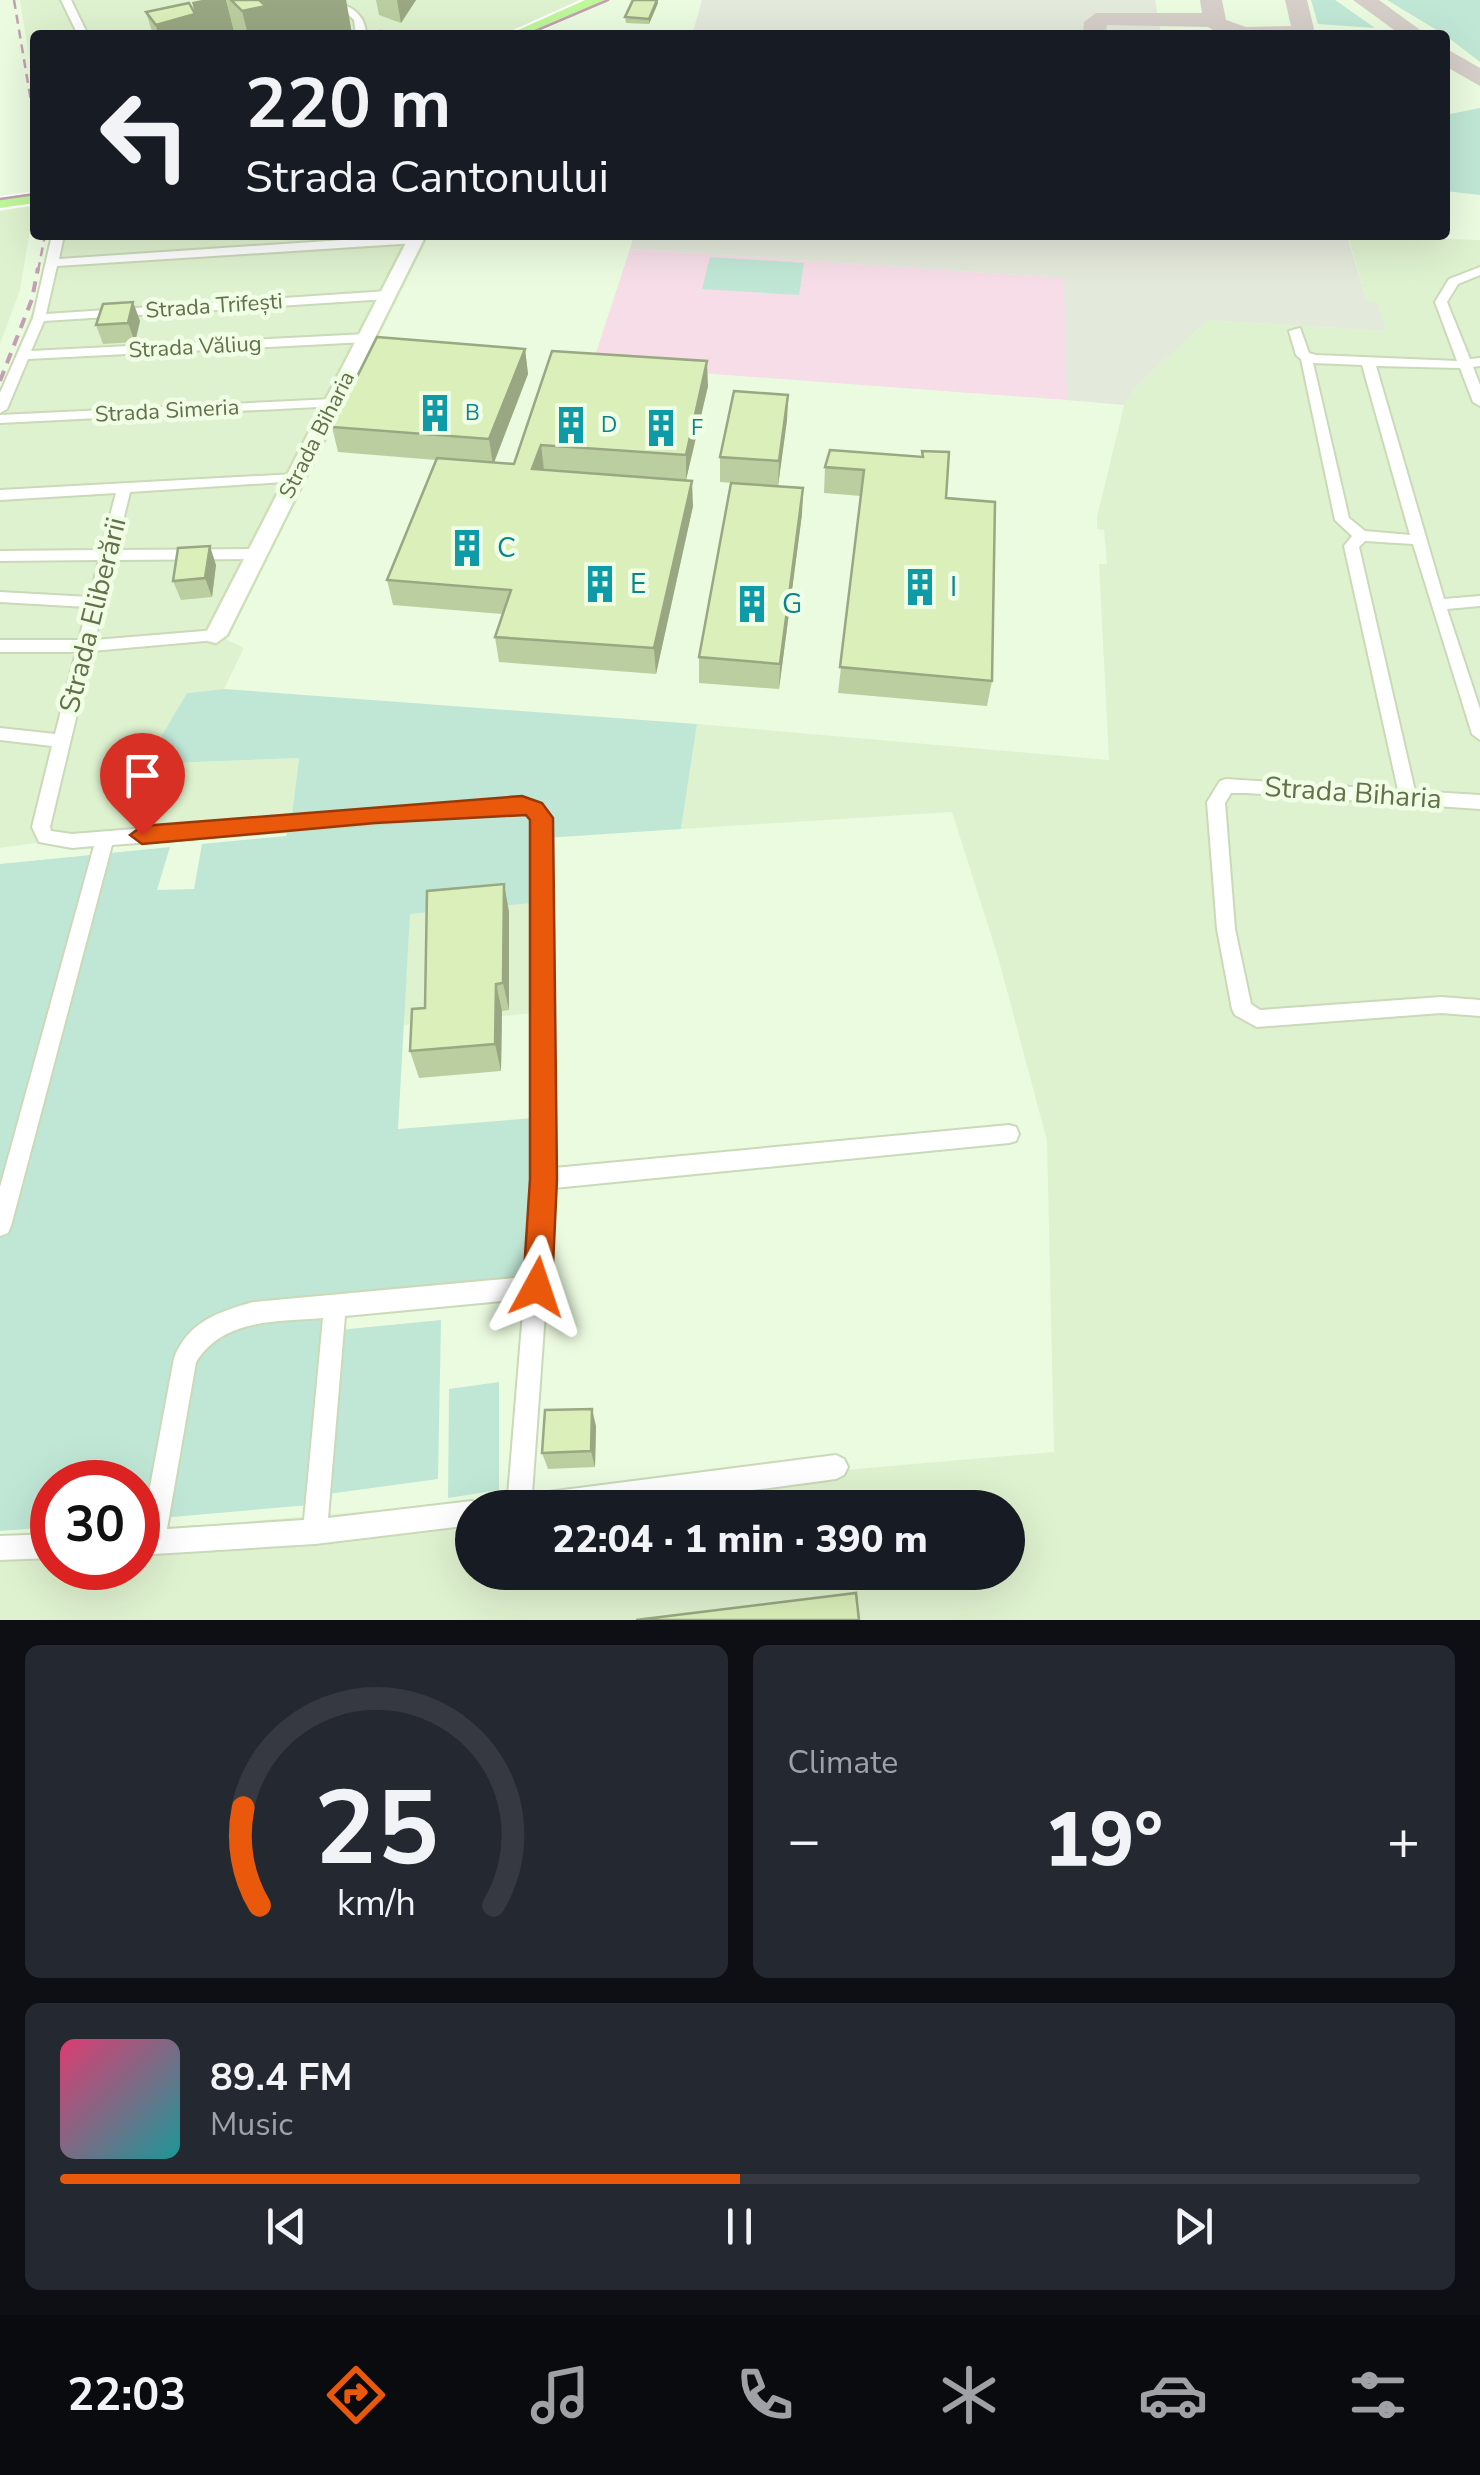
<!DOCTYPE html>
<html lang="en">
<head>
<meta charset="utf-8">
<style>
  body { margin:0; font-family:"Nunito Sans",sans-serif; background:#242831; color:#f1f3f6; height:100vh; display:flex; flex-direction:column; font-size:38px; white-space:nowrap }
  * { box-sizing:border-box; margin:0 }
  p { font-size:32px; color:#9ea1a6 }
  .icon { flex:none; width:55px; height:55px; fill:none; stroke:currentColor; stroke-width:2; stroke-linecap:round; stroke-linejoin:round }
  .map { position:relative; height:1620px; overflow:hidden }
  .side { display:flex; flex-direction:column; gap:25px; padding:25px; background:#0d0f14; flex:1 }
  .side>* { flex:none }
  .guide { position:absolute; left:30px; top:30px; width:1420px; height:210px; border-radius:10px; box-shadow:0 10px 40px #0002; background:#171b24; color:#f1f3f6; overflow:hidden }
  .speed { position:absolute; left:30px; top:1460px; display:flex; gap:20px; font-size:50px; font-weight:700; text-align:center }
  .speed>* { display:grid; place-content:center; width:130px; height:130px; border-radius:50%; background:#171b24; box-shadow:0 10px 40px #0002; line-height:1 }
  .speed .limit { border:15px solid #d22; background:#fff; color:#111 }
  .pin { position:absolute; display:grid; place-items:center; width:85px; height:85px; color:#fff; margin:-102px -42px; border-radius:50% 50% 50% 0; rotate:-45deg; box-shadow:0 0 10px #0007 }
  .pin .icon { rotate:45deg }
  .me { position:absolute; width:110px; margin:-55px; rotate:5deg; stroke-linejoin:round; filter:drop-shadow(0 0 8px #0008) }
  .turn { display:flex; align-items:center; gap:35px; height:210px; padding:0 50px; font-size:45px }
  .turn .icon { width:130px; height:130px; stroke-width:2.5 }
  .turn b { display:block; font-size:70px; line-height:85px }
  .big { font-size:75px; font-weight:800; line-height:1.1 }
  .side .tile { flex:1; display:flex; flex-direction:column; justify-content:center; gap:15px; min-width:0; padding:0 35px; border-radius:15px; background:#242831 }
  .side .dial { align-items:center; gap:0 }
  .dial svg { height:260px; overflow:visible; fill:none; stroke:#363941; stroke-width:7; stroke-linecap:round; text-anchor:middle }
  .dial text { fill:#f1f3f6; stroke:none }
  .song { display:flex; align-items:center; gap:30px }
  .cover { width:120px; height:120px; border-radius:15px; background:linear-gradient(135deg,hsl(340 70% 55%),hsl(180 70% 35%)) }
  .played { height:10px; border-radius:5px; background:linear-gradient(90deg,#ea580c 50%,#363941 50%) }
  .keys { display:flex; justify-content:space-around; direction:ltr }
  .heat { display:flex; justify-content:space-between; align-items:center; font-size:55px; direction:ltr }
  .side .tiles { flex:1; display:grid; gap:25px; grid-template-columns:1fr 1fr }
  .tile:last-child { grid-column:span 2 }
  .trip { position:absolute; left:455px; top:1490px; width:570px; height:100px; border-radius:50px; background:#171b24; box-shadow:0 10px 40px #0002; font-weight:800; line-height:100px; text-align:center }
  .menu { display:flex; height:160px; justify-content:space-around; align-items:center; background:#090b0e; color:#9ea1a6 }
  .menu .icon { width:70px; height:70px }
  .menu .on { color:#ea580c }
  .menu b { font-size:45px; color:#f1f3f6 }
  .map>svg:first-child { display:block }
  .residential { fill:#dff2cf; fill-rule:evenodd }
  .industrial { fill:#e3e9db }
  .education { fill:#f6dde7 }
  .green { fill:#c0e7d6 }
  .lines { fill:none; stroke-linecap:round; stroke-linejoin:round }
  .taxiway { fill:#d6cec8; fill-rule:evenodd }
  .street-casing { stroke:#cad9b8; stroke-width:4 }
  .secondary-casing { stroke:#cfe0b8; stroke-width:5 }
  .primary-casing { stroke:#fff; stroke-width:4 }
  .street { fill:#fff; fill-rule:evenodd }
  .secondary { fill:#fff; fill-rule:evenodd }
  .primary { fill:#bff79b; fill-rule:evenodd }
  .tram { stroke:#c2a0b1; stroke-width:2.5 }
  .rail-far1 { stroke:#c2a0b1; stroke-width:2.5; stroke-dasharray:9 6; stroke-linecap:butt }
  .rail { stroke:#c2a0b1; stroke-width:4; stroke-dasharray:11 8; stroke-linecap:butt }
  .wall { fill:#bbce9f }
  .shaded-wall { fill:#99a782 }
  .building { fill:#daefb9; stroke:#99a782; stroke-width:2.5 }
  .route { fill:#ea580c; stroke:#983908; stroke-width:2.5 }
  .labels { text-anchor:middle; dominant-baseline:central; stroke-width:9; stroke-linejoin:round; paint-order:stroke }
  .far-street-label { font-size:22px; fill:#637049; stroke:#f0fee5 }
  .far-culture-label { font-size:22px; fill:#0d838f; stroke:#f0fee5; text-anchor:start }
  .culture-label { font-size:28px; fill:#0d838f; stroke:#f0fee5; text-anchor:start }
  .street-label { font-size:28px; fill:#637049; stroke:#f0fee5 }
</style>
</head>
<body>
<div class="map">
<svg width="1480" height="1620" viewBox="0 0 1480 1620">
  <rect width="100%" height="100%" fill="#ebfbe0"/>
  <!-- residential -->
  <g class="residential">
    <path d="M20 0H592L510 35H35V93Z"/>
    <path d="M34 206 20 290 0 344V211Z"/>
    <path d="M50 235H418L217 635 244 648 224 689 187 693 147 764 299 758 291 822 100 834 0 848V393L37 299Z"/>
    <path d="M1348 236 1480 240V1620H0V1543L52 1538V1568H138V1531L1054 1452 1047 1141 998 957 952 812 681 829 697 724 1109 760 1099 564H1107L1104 530 1097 529V517L1124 405 1134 389 1208 320 1385 331 1367 301ZM472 1508H1008V1572H472Z"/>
    <path d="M533 903 534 1013 403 1025 410 913Z"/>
  </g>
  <!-- industrial -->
  <g class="industrial">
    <path d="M702 0H1155L1161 35H692Z"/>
    <path d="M634 235 1347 236 1367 301 1377 302 1386 331 1208 320 1134 389 1124 405 1067 400 1063 278 630 249Z"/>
  </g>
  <!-- education -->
  <path class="education" d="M630 249 1064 278 1067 400 592 365Z"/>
  <!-- green -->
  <g class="green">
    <path d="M1311 0H1335L1375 28 1318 24Z"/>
    <path d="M1387 0H1480V62L1445 35Z"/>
    <path d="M1480 108V195L1445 191V115Z"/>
    <path d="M710 257 804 263 799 295 702 289Z"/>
    <path d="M224 689 697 724 681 829 531 839 533 903 410 914 398 1129 534 1118 526 1282 328 1300 309 1505 138 1520V1482H52V1527L0 1531V864L170 847 157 890 194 889 202 844 286 836 291 822 299 758 145 764 187 693Z"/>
    <path d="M441 1320 438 1479 328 1494 339 1330Z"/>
    <path d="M499 1382V1490L448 1498 449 1389Z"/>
  </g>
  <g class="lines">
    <!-- taxiway -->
    <g class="taxiway">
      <path d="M1200 0H1222L1226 20 1246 27 1291 26 1285 0H1307L1314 29 1308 35H1221L1208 27 1107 25 1105 35H1083L1084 22 1096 13H1202Z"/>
      <path d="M1353 0H1379L1427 35H1401Z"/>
      <path d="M1445 48 1480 68V86L1445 66Z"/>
    </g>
    <!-- street casing -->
    <g class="street-casing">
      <g id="street">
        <path d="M61 0H71L88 35H78Z"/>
        <path d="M316 0C339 0 366 8 366 35H356L354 20 347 13Z"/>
        <path d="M52 235H64L59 259 416 235 422 239 416 243 57 266 46 314 388 291 394 295 388 299 44 321 31 351 366 334 372 338 366 342 28 359 7 409 0 413V393L33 318Z"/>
        <path d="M1480 267V275L1458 284 1447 302 1470 359 1480 358V366L1473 367 1480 385V406L1473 402 1460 368 1376 366 1444 599 1480 596V606L1447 609 1480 709V740L1472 734 1413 544 1365 541 1359 547 1415 791 1480 795V809L1246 793H1231L1225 803 1235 929 1251 1004 1260 1010 1441 997 1480 1000V1016L1441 1013 1257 1027 1235 1015 1232 1009 1217 929 1207 802 1220 781 1226 779 1398 790 1344 546 1352 536 1335 520 1301 359 1296 355 1289 331 1300 328 1309 353 1316 355 1457 361 1435 302 1449 279ZM1313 363 1362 365 1410 535 1365 531 1349 518Z"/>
        <path d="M333 399 338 400V406L0 423V415Z"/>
        <path d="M295 474 302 478 300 481 130 492 116 550 257 549 264 554 257 559 114 560 95 640 216 630 224 635 216 640 92 651 50 827 51 831 72 834 522 798 540 804 551 818 554 1168 1009 1125 1016 1127 1019 1134 1016 1141 1009 1143 554 1188 532 1494 836 1455 844 1459 848 1467 844 1475 836 1479 619 1508H507L524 1299 345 1316 328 1518 472 1501 482 1508H472V1525L315 1544 138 1555V1531L142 1530 174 1358C188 1322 218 1312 253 1302L525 1277 533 1179V820L522 812 112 845 11 1226 8 1233 0 1236V1187L94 846 72 848 39 842 32 827 52 746 0 740V728L55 734 76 652H0V640H79L87 607 0 602V592L90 597 99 560 0 561V551L101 550 116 493 0 500V490ZM323 1318 304 1520 167 1529 196 1362C224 1318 276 1322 323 1318Z"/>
        <path d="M52 1534V1558L0 1560V1536Z"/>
      </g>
    </g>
    <!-- secondary casing -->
    <g class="secondary-casing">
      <path id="secondary" d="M410 235H426L227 635 216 643 208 641 205 635Z"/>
    </g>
    <!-- primary casing -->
    <g class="primary-casing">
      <g id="primary">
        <path d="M585 0H605L528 35H507Z"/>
        <path d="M35 193V203L0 208V198Z"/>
      </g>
    </g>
    <!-- street -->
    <use href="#street" class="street"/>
    <!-- secondary -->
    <use href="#secondary" class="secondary"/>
    <!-- primary -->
    <use href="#primary" class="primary"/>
    <!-- tram -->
    <g class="tram">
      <path d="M526 35 608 0"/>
      <path d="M0 199 35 194"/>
    </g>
    <!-- rail-far1 -->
    <g class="rail-far1">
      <path d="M14 0 35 125"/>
      <path d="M38 271 45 235"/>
    </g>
    <!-- rail -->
    <path class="rail" d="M0 381 32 299 38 268"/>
  </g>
  <!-- wall -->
  <g class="wall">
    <path d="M226 0H346L352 34 347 35H235Z"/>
    <path d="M376 0H416L401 23 379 15Z"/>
    <path d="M658 3 649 24 626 23 625 17Z"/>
    <path d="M194 10 235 35H153L146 12Z"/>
    <path d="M133 302 140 321 135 342 103 344 96 325Z"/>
    <path d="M525 349 528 374 494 463 514 464 552 351 708 386 686 480 693 506 656 674 499 662 495 637 502 614 393 605 387 580 436 460 338 452 332 427Z"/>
    <path d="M788 395 787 420 778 486 720 482V457Z"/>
    <path d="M922 451 946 498 992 681 987 706 838 693 861 496 824 493 825 467 922 457Z"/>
    <path d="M803 488 802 514 779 689 699 683V657Z"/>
    <path d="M216 565 212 597 181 600 173 581Z"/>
    <path d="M504 884 509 912V1010L502 1011 501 1071 419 1078 410 1051 425 1008Z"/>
    <path d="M596 1426 595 1467 548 1469 542 1453Z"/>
  </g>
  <!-- shaded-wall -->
  <g class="shaded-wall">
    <path d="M202 0H226L235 35H158L156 25 195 14 192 2Z"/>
    <path d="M250 0H346L352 34 347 35H248L242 11Z"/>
    <path d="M397 0H416L401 23Z"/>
    <path d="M657 0 658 3 649 24V19Z"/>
    <path d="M133 302 140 321 135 342 128 323Z"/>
    <path d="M525 349 528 374 493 465 489 439Z"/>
    <path d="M707 361 708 386 686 480V455Z"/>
    <path d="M788 395 787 420 778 486 779 461Z"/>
    <path d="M541 445 544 470 532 469Z"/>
    <path d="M692 481 693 506 656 674 654 648Z"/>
    <path d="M803 488 802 514 779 689 780 664Z"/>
    <path d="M210 546 216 565 212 597 205 578Z"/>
    <path d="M504 884 509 912V1010L503 983Z"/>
    <path d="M496 984 502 1011 501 1071 495 1044Z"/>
    <path d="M592 1409 596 1426 595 1467 591 1451Z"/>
  </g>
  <!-- building -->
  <g class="building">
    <path d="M231 0H259L266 6 242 11Z"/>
    <path d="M633 0H657L649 19 625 17Z"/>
    <path d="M189 3 195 14 156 25 146 12Z"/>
    <path d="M381 31V35H365V32Z"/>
    <path d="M133 302 128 323 96 325 103 304Z"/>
    <path d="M377 337 525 349 489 439 332 427Z"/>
    <path d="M552 351 707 361 686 455 541 445 532 469 692 481 654 648 495 637 511 590 387 580 437 458 514 464Z"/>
    <path d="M734 391 788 395 779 461 720 457Z"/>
    <path d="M830 450 923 457 922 451 949 452 946 498 995 502 992 681 840 667 864 470 825 467Z"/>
    <path d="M731 483 803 488 780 664 699 657Z"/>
    <path d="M210 546 205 578 173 581 178 548Z"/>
    <path d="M504 884 503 983 496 984 495 1044 410 1051 412 1009 425 1008 427 891Z"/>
    <path d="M592 1409 591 1451 542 1453 545 1410Z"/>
    <path d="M856 1593 859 1620H636Z"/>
  </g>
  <!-- route -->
  <path class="route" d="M522 796 542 803 553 818 557 1179 552 1287 547 1297 537 1301 527 1297 523 1287 530 1179V820L526 815 375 823 142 844 130 835 142 826Z"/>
  <!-- icons -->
  <defs>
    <g id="building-bare" transform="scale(3)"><path d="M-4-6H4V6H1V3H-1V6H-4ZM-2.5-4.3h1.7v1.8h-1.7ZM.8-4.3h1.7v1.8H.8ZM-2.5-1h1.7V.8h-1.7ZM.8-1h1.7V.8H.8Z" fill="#0f9aa8" stroke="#f0fee5" stroke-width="2.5" paint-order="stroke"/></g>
  </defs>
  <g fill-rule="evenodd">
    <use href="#building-bare" x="435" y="413"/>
    <use href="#building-bare" x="571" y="425"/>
    <use href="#building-bare" x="661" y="428"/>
    <use href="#building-bare" x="467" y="548"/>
    <use href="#building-bare" x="600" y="584"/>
    <use href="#building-bare" x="920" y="587"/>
    <use href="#building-bare" x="752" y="604"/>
  </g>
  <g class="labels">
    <!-- far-street labels -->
    <g class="far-street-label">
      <text transform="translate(214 306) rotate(-4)">Strada Trifești</text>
      <text transform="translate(195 347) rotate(-3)">Strada Văliug</text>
      <text transform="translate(167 411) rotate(-3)">Strada Simeria</text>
      <text transform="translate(317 435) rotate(-63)">Strada Biharia</text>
    </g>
    <!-- far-culture labels -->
    <g class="far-culture-label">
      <text x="465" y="413">B</text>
      <text x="601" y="425">D</text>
      <text x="691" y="428">F</text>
    </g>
    <!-- culture labels -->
    <g class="culture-label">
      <text x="497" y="548">C</text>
      <text x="630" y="584">E</text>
      <text x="950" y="587">I</text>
      <text x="782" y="604">G</text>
    </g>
    <!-- street labels -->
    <g class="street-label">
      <text transform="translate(93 615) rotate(-76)">Strada Eliberării</text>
      <text transform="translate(1353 793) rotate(4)">Strada Biharia</text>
    </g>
  </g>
</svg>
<div class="speed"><div class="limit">30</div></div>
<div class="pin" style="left:142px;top:835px;background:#d93025"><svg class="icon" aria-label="arrive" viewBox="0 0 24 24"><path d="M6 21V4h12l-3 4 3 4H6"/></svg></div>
<svg class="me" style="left:537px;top:1287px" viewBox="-20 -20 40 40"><path d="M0-17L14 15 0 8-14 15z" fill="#ea580c" stroke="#fff" stroke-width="4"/></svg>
<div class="trip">22:04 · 1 min · 390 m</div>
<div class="guide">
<div class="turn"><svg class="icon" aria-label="left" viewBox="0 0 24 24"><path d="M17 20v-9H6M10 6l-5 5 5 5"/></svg><div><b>220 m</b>Strada Cantonului</div></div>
</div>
</div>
<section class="side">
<div class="tiles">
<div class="tile dial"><svg viewBox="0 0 100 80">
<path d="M14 69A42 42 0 1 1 86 69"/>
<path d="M14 69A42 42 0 0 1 9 39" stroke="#ea580c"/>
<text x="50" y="56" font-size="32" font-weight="700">25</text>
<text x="50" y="72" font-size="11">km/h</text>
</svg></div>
<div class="tile"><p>Climate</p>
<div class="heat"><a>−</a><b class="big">19°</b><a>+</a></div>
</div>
<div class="tile">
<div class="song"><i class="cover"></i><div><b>89.4 FM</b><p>Music</p></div></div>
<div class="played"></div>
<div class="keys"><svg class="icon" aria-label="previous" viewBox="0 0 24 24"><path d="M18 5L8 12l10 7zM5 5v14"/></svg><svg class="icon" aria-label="pause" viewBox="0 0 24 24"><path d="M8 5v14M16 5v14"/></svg><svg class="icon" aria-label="next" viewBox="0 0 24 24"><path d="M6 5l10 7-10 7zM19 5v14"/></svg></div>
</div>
</div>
</section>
<nav class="menu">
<b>22:03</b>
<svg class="icon on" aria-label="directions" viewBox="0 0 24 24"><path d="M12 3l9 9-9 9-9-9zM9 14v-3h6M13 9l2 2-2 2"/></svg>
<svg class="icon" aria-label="music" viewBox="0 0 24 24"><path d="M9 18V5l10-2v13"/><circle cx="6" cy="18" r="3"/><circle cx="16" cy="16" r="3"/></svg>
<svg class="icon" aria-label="phone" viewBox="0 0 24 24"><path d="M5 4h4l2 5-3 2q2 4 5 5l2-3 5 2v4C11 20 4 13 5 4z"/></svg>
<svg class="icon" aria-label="climate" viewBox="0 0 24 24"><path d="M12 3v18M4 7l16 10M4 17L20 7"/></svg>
<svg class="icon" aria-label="car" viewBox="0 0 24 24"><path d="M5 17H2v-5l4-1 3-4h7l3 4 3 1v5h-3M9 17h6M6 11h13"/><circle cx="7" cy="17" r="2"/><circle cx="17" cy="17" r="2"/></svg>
<svg class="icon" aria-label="filters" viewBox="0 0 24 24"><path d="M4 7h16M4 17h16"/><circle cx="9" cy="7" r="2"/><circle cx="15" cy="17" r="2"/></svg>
</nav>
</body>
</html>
